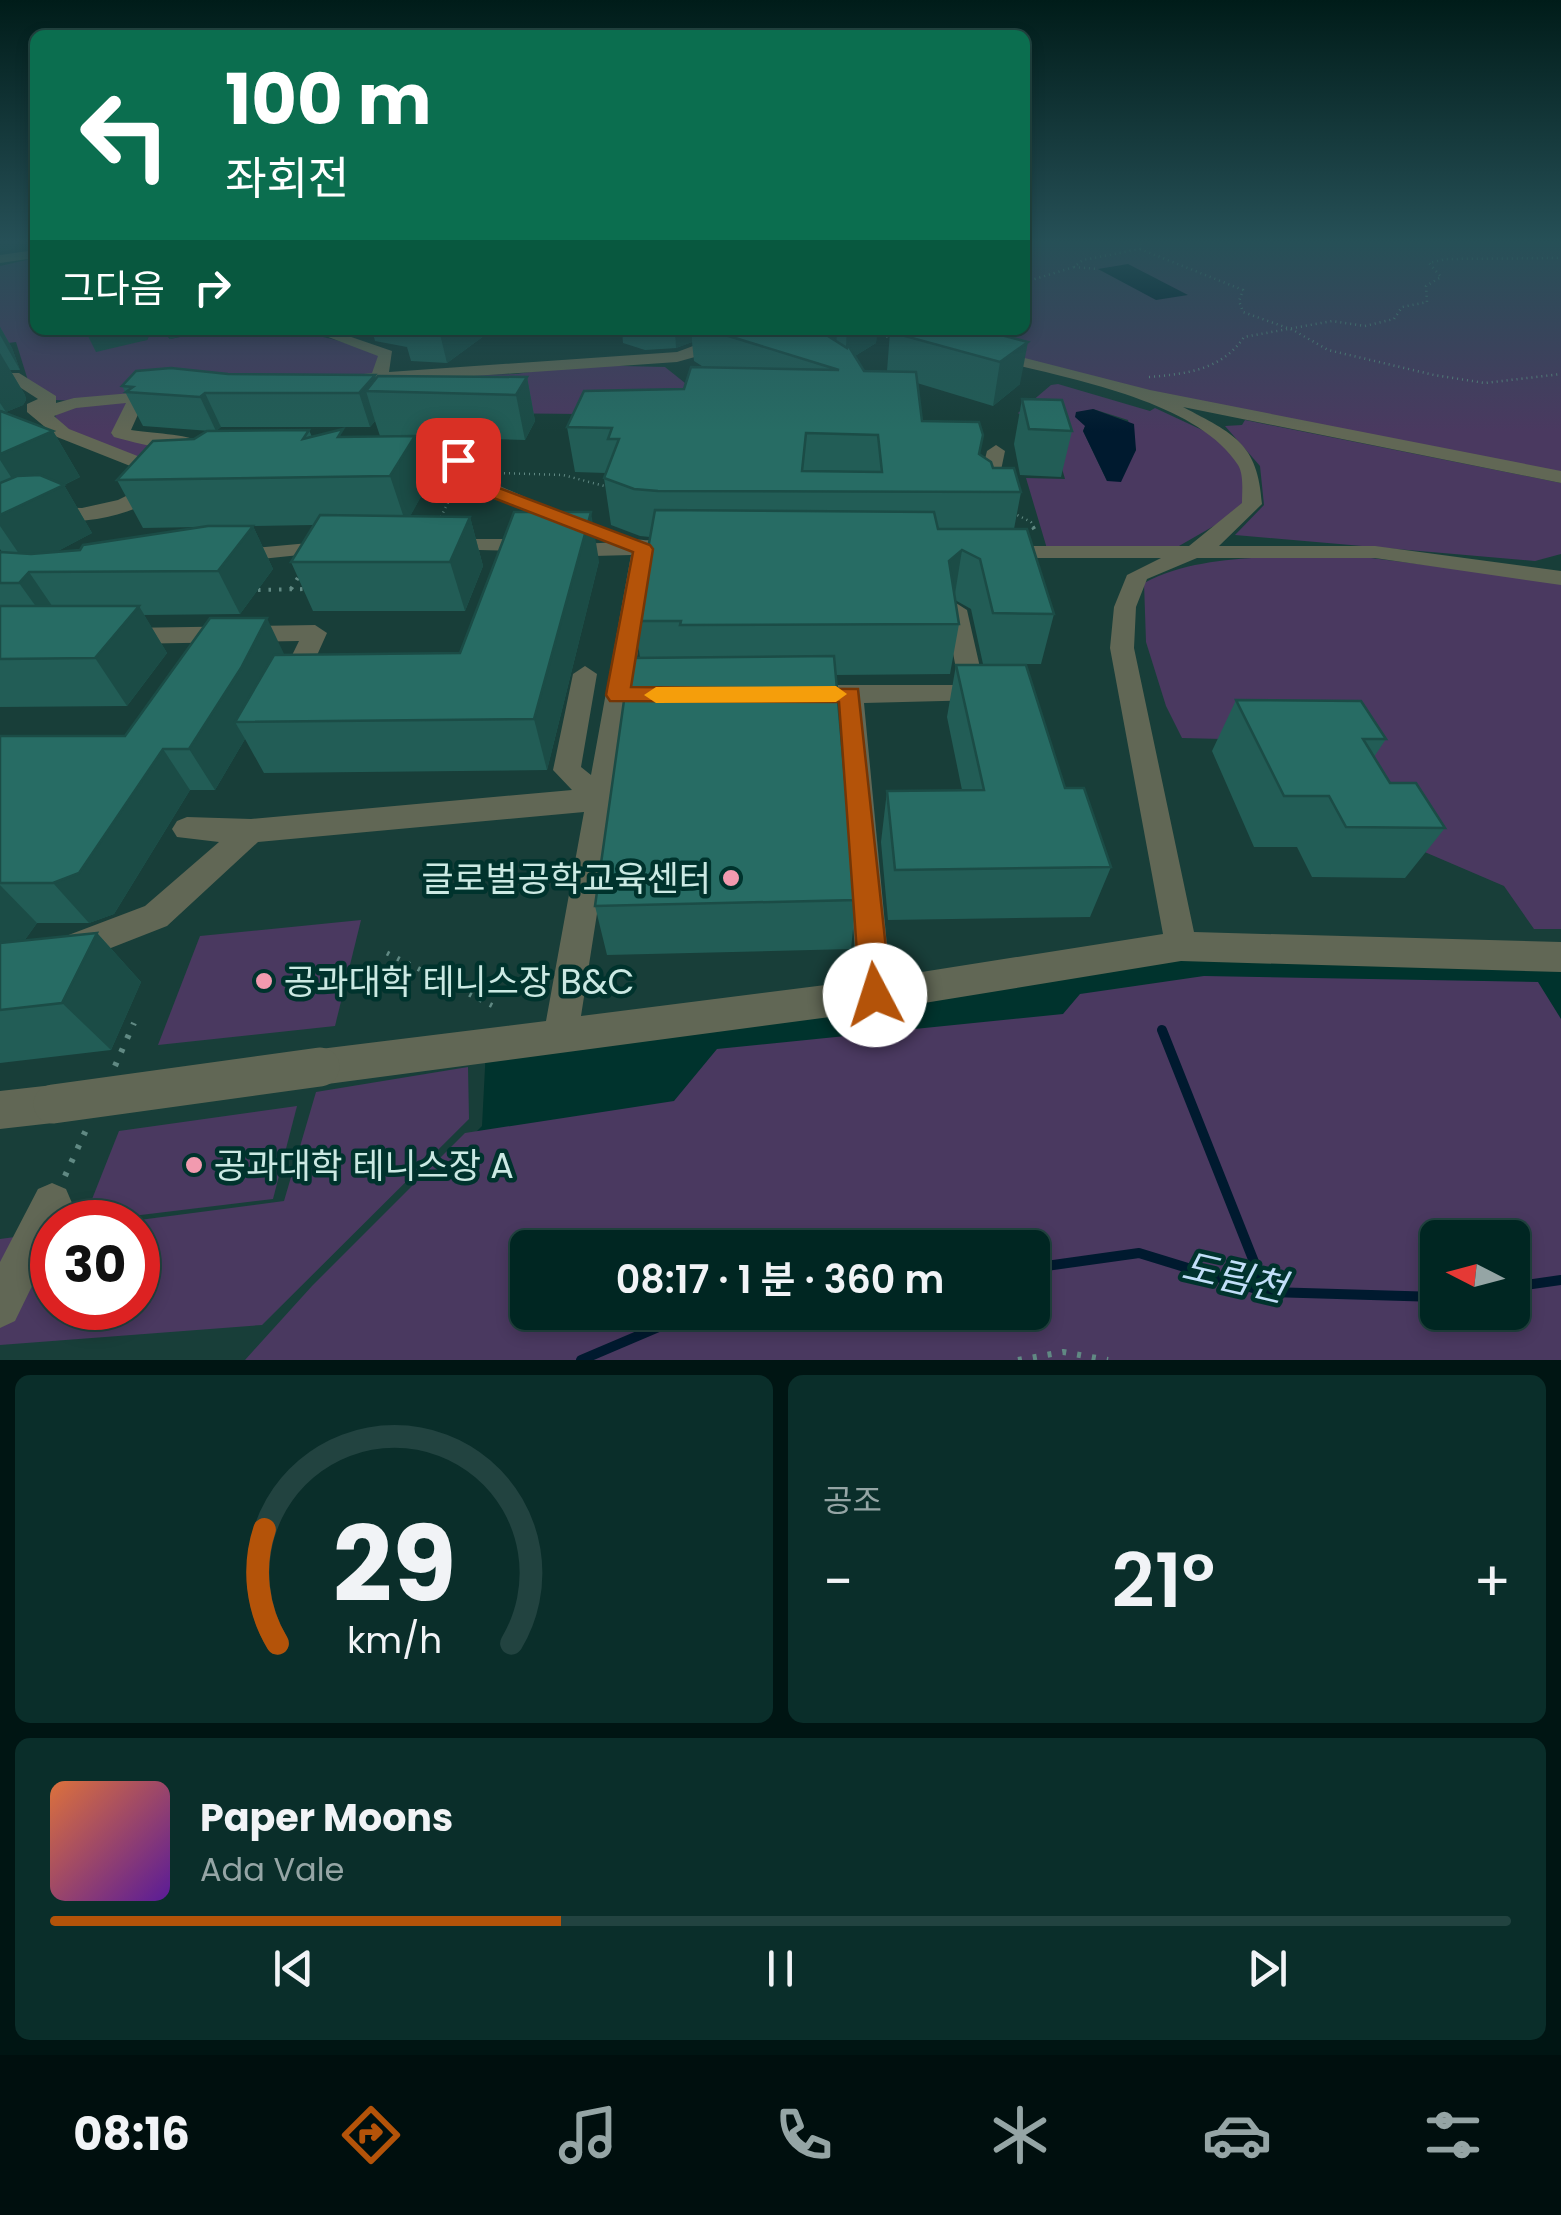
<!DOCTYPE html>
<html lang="ko">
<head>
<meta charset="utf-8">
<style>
  body { margin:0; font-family:Poppins,"Noto Sans KR",sans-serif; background:#0a2e2a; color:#f1f3f6; height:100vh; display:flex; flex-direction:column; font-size:38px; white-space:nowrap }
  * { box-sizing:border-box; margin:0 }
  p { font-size:32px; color:#95a5a5 }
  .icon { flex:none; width:55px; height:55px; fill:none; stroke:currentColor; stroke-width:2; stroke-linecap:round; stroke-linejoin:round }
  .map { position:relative; height:1360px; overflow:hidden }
  .panel { display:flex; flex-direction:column; gap:15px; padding:15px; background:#001513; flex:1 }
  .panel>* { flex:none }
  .top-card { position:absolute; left:30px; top:30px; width:1000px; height:305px; border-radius:15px; box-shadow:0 5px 15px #0003,0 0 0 2px #224340; background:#0b6e4f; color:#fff; overflow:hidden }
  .needle { width:65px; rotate:276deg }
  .tools { position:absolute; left:1420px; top:1220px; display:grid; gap:20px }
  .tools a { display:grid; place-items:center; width:110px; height:110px; border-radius:15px; background:#002622; box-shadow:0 5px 15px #0003,0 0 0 2px #224340; font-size:50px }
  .speed { position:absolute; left:30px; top:1200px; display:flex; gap:20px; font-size:50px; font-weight:700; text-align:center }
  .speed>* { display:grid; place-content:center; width:130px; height:130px; border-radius:50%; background:#002622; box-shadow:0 5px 15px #0003,0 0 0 2px #224340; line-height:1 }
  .speed .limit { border:15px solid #d22; background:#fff; color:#111 }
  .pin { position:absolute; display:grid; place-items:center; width:85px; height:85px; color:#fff; margin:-42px; border-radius:20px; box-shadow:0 5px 15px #0006 }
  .me { position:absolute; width:110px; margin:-55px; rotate:355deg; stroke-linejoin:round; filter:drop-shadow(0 0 8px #0008) }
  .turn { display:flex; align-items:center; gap:35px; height:210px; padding:0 30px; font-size:45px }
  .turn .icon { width:130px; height:130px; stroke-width:2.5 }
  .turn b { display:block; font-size:70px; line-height:85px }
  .then { display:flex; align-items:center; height:95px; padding:0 30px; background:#0003; gap:20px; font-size:38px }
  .big { font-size:75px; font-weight:600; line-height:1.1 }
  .panel .tile { flex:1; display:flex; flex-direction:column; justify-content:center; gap:15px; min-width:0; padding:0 35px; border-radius:15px; background:#0a2e2a }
  .panel .dial { align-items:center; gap:0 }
  .dial svg { height:260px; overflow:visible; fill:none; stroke:#224340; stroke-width:7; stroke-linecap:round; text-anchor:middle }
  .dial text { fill:#f1f3f6; stroke:none }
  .song { display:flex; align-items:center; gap:30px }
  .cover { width:120px; height:120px; border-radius:15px; background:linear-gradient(135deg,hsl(20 70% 55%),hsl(270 70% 35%)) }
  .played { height:10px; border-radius:5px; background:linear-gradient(90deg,#b45309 35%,#224340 35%) }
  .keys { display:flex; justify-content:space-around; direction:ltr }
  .heat { display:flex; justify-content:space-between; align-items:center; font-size:55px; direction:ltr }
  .panel .tiles { flex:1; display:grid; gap:15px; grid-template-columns:1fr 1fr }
  .tile:last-child { grid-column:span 2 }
  .trip { position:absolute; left:510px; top:1230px; width:540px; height:100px; border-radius:15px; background:#002622; box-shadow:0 5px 15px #0003,0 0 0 2px #224340; font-weight:600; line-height:100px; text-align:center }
  .dock { display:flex; height:160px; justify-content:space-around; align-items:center; background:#000f0e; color:#95a5a5 }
  .dock .icon { width:70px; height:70px }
  .dock .active { color:#b45309 }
  .dock b { font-size:45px; color:#f1f3f6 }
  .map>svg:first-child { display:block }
  .built { fill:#183e39; fill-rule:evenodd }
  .green { fill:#4a3960; fill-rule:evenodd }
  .water { fill:#001a2f }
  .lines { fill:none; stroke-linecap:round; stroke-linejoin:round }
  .stream { stroke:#001a2f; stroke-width:10 }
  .path-far3 { stroke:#608983; stroke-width:2.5; stroke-dasharray:1 4; stroke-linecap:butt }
  .path-far2 { stroke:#608983; stroke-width:4; stroke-dasharray:2.5 8; stroke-linecap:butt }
  .path-far1 { stroke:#608983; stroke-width:5; stroke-dasharray:2.5 9; stroke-linecap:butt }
  .path { stroke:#608983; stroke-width:6; stroke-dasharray:4 11; stroke-linecap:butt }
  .minor { fill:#616755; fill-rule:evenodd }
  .path-bridge { stroke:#608983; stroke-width:4; stroke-dasharray:2.5 8; stroke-linecap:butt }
  .minor-bridge { stroke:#616755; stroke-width:39 }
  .wall { fill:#225d56; fill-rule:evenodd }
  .shaded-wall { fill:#1b4c46 }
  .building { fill:#276c64; stroke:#1b4c46; stroke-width:2.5; fill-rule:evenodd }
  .route { fill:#b45309; stroke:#753606; stroke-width:2.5 }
  .slow { fill:#f59e0b }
  .poi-dot { fill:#f29aaf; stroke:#00332d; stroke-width:4 }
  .labels { text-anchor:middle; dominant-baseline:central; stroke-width:9; stroke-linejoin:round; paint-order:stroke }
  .near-poi-label { font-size:35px; fill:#cbe9e3; stroke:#00332d; text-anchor:start }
  .near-water-label { font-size:38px; font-style:italic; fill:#c1dff8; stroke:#00332d }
</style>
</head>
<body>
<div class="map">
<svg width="1561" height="1360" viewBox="0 0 1561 1360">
  <rect width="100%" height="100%" fill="#00332d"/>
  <!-- built -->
  <path class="built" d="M0 241H35V330H906L1561 477V957L1181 946 486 1048 482 1126 332 1277 258 1360H0ZM52 1222H138V1308H52Z"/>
  <!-- green -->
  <g class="green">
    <path d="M1025 241H1561V476L1091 379 919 330H1025Z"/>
    <path d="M35 258V330H103L120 344 147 340 149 336 164 333 170 339C241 323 315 326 381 356L373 373 366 375 131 400 125 419 111 434 161 448 142 461 62 427 55 416 74 401 56 400 30 387 16 342 0 344V266Z"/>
    <path d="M579 365 665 367 690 387 684 393 579 414 396 412 377 377 516 374Z"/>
    <path d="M1058 384 1150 411 1155 408 1215 436 1243 468 1244 503 1226 519 1172 550 1048 552 1026 478 1065 479 1055 444 1018 413 1051 385ZM1093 409 1128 420 1136 450 1126 468 1107 481 1083 431Z"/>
    <path d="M1245 420 1561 483V554L1535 561 1235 535 1264 505 1260 466 1225 426 1242 425Z"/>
    <path d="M1264 557H1363L1561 582V929H1534L1504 886 1406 844 1343 742 1182 738 1166 706 1146 642 1144 583C1181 563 1223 560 1264 557Z"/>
    <path d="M361 920 335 1026 158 1045 200 936Z"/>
    <path d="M1204 976 1538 982 1561 1019V1360H245L312 1286 465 1133 674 1101 717 1049 1063 1014 1080 994ZM1438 1238H1512V1312H1438ZM528 1248H1032V1312H528Z"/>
    <path d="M468 1067 469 1119 262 1325 0 1345V1239L52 1232V1308H138V1222H124L284 1201 316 1092Z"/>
    <path d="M297 1106 273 1199 83 1222 119 1131Z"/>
  </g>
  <!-- water -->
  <g class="water">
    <path d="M1128 264 1188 295 1156 300 1098 269Z"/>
    <path d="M1093 409 1134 424 1136 450 1121 482 1107 481 1083 431 1085 426 1075 417 1076 412Z"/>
  </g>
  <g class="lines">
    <!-- stream -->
    <g class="stream">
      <path d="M1162 1030 1266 1292"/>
      <path d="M1032 1268 1139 1253 1266 1292 1438 1297"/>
      <path d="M1512 1287 1561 1280"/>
      <path d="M581 1360 694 1312"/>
    </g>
    <!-- path-far3 -->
    <g class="path-far3">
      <path d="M1025 243 1035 241"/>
      <path d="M1140 249 1243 290 1239 301 1243 312 1293 330 1328 350 1434 375 1485 383 1561 374"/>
      <path d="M1074 267 1098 269"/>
      <path d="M1025 282 1074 267 1083 260 1140 249 1141 241"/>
      <path d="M1025 315V319"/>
      <path d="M872 333 892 338"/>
      <path d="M1149 377C1186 374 1222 370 1244 337L1332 321 1365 326 1394 319 1402 307 1427 302 1426 286 1441 277 1429 263 1446 259 1561 258"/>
      <path d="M499 473 563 475 608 487"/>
      <path d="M1013 513 1031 522 1035 529"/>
      <path d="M441 517 454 490"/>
    </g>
    <!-- path-far2 -->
    <g class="path-far2">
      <path d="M1033 527 1038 536"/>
      <path d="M258 590 308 589"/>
    </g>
    <!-- path-far1 -->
    <path class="path-far1" d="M387 953 497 1008"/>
    <!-- path -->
    <g class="path">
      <path d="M115 1066 134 1023"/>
      <path d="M65 1176 86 1130"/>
      <path d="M1018 1360 1063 1352 1108 1360"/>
    </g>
    <!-- minor -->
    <g class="minor">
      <path d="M35 250V258L0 263V255Z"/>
      <path d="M310 330H331L392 351 389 372 677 352 736 330H755L709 353 677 362 344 385 338 383V377L372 373 378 356Z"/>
      <path d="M993 350 1150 390 1561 471V483L1183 407C1234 434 1258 443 1262 504L1219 546H1375L1561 571V585L1375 558H1197L1147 579 1136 607 1134 648 1194 932 1561 942V972L1181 961 875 1011 320 1085 307 1080 302 1067 307 1054 320 1049 546 1021 584 812 258 842 167 926 70 964 58 959 54 949 58 939 145 906 219 842 177 837 172 829 177 821 187 817 251 819 572 790 553 770 573 674 585 666 597 674 581 767 591 775 631 555 557 557 524 551 439 549 435 545 439 541 446 539H524L557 545 621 542 630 538C649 543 677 537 692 549L681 555H653L581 1016 857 981 838 703H803L790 694 803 685H959L945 610 956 603 967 610 986 694 982 700 864 703 890 977 1163 934 1110 648 1114 607 1127 575 1161 558H1001L990 552 1001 546H1189L1242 503C1242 491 1244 475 1238 465 1196 399 1060 377 987 358V352Z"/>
      <path d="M7 373H19L56 396V403L74 398 166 390V398L144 401 131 430C148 433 189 434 200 442 179 457 138 443 114 437L111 433 126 403 76 408 54 416 69 429 168 468 173 477 166 482 169 486C130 527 51 525 0 518V506L82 508 118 500 156 481 153 475 57 437 27 412V404L38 399 7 379Z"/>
      <path d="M390 442 451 444 476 466 477 476 584 523 581 527H567L453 480 383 466 381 462 390 456 458 470 440 453 384 451V443Z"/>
      <path d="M996 445 1005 451 995 499 985 505 975 499 987 451Z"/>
      <path d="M331 541 338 543 342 547 338 551 232 562 221 556 232 550Z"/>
      <path d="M315 625 327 633 305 682 292 691 279 682 299 641 125 644 113 636 125 628Z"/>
      <path d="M53 1085 66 1091 72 1104 66 1117 53 1123 0 1129V1091Z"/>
      <path d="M52 1183 66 1189 72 1203 64 1222H52V1245L15 1321 0 1328V1262L38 1189Z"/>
    </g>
    <!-- path-bridge -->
    <path class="path-bridge" d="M291 589 299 576"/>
    <!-- minor-bridge -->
    <path class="minor-bridge" d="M53 1104 320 1067"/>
  </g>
  <!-- wall -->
  <g class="wall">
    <path d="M0 327 12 348 20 370H10L25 395 26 400 23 405 6 412 0 410Z"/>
    <path d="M372 330H492L447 363 411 361 407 347 375 341Z"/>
    <path d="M622 330H877L876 343 855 356 864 371H887L890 332 982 330 1020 384 993 406 917 383 922 421 980 455 1021 492 1014 529 1054 614 1041 664H983L971 609 955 600 959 624 950 674 835 675 856 900 851 949 607 955 595 906 640 658 635 621 650 537 640 536 611 525 604 478 606 473 575 472 567 427 684 389 705 368 694 361 692 342 676 348 645 350 623 343Z"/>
    <path d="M228 374 375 375 376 379 527 377 535 421 525 440 415 437 429 482 410 516 470 517 483 566 465 611H313L291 562 313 525 249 526H253L273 569 240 614 144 615 167 653 127 706 0 707V552H2L0 549V411L53 431 80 477 64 485 92 533 56 552 80 550 200 527 143 528 117 480 210 431 143 426 122 386ZM375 421 380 436 312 437 309 430 216 431 221 427H370Z"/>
    <path d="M1022 399 1072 431 1061 477 1020 475 1014 444Z"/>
    <path d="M599 561 547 770 264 773 245 739 215 790H190L114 914 89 923H37L24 941 97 933 141 982 111 1050 0 1063V736H125L284 655 460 653Z"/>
    <path d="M956 665 1065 788 1111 867 1090 917 888 920 881 842 887 791 962 790 947 717Z"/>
    <path d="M1236 700 1386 739 1374 757 1390 783 1445 828 1405 878 1312 877 1297 847H1254L1212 751Z"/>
  </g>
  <!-- shaded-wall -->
  <g class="shaded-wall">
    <path d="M0 241H19L14 249 0 252Z"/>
    <path d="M0 327 12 348 20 370 0 335Z"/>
    <path d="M85 330H152L147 340 96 352Z"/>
    <path d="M166 330H208L170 339Z"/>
    <path d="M439 330H492L447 363Z"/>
    <path d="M675 330H692V342L676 348Z"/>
    <path d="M832 330H837L835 368 825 334Z"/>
    <path d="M847 330H877L876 343 845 362Z"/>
    <path d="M1028 342 1020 384 993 406 1000 362Z"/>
    <path d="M0 353 25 395 26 400 23 405 6 412 0 403Z"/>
    <path d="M375 375 380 392 366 391 375 421 370 427 359 393Z"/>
    <path d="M527 377 535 421 525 440 516 395Z"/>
    <path d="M205 393 221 427 216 431 200 397Z"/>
    <path d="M53 431 80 477 64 485 92 533 28 567 0 526V515L27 502 0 460V454Z"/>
    <path d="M415 436 429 482 406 524 390 476Z"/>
    <path d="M591 512 599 561 547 770 534 719Z"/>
    <path d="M470 517 483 566 465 611 450 562Z"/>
    <path d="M253 526 273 569 240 614 218 571Z"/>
    <path d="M962 550 954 600 949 561Z"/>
    <path d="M29 572 59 616 50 626 19 583Z"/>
    <path d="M139 606 167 653 127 706 95 658Z"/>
    <path d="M267 618 286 658 235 722 245 739 215 790 189 749Z"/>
    <path d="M163 749 190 790 114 914 89 923 53 883Z"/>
    <path d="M0 885 37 923 14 955 0 963Z"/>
    <path d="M97 933 141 982 111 1050 62 1003Z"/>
  </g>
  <!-- building -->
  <g class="building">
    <path d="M709 330H832L825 334 847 348 848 345 864 371 916 372 922 421 979 422 983 435 979 454 991 462 993 468H1014L1021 492 658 491 634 489 604 478 619 439H608L612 428 567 427 584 391 684 389 691 367 839 370ZM806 433 878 435 882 472 802 471Z"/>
    <path d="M894 330H982L1028 342 1000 362 890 332Z"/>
    <path d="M171 368 228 374 375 375 359 393H205L200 397 126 392 133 387 122 386 136 371Z"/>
    <path d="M378 376 527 377 516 395 366 391Z"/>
    <path d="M1022 399 1062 400 1072 431 1029 429Z"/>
    <path d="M0 411 53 431 0 454Z"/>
    <path d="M343 429 338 437 415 436 390 476 117 480 153 441 194 439 207 431 309 430 303 439Z"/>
    <path d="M40 475 64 485 0 515V483L17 476Z"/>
    <path d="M655 510 934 512 938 529H1027L1054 614 993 613 980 559 962 550 949 561 959 624 680 625 681 621H635Z"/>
    <path d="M514 512H591L534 719 235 722 274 655 460 653Z"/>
    <path d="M320 515 470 517 450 562H291Z"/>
    <path d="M208 526H253L218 571 29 572 19 583H0V552L31 554 80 550 83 545Z"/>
    <path d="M0 606H139L95 658 0 659Z"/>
    <path d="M210 618H267L241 668 189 749H163L79 873 53 883H0V736H125Z"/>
    <path d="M834 656 856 900 595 906 630 658Z"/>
    <path d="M956 665H1026L1065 788H1084L1111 867 895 870 887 791 984 790Z"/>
    <path d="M1236 700 1361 701 1386 739H1363L1390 783H1416L1445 828 1346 827 1329 796H1284Z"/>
    <path d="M97 933 62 1003 0 1010V943Z"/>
  </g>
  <!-- sky -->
  <linearGradient id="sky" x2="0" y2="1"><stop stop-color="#001c19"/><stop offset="0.56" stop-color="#265057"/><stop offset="1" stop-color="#265057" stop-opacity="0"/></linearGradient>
  <rect width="1561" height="431" fill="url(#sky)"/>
  <!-- route -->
  <path class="route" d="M452 456H465L475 466V479L650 545 653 549 631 687 858 689 891 995 886 1005 875 1009 864 1005 860 995 839 702 610 701 606 695 633 552 460 485V471L450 460Z"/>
  <!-- slow -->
  <path class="slow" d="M836 686 847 694 836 702 656 703 644 695 656 687Z"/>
  <!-- markers -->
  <g class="poi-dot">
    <circle cx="731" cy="878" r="10"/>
    <circle cx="264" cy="981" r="10"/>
    <circle cx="194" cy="1165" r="10"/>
  </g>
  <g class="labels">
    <!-- near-poi labels -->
    <g class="near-poi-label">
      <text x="711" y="878" text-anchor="end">글로벌공학교육센터</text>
      <text x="284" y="981">공과대학 테니스장 B&amp;C</text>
      <text x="214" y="1165">공과대학 테니스장 A</text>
    </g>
    <!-- near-water labels -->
    <g class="near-water-label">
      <text transform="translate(1234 1277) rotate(13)">도림천</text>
    </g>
  </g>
</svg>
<div class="tools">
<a><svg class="needle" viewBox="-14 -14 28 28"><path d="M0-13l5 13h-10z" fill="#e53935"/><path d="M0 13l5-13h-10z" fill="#95a5a5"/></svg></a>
</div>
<div class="speed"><div class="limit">30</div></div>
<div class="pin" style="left:458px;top:460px;background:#d93025"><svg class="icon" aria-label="arrive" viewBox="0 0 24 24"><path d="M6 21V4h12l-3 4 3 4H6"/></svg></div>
<svg class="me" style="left:875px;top:995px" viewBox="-20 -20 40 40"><circle r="19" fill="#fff"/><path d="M0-13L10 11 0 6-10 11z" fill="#b45309"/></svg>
<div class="trip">08:17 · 1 분 · 360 m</div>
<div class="top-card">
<div class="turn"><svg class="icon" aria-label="left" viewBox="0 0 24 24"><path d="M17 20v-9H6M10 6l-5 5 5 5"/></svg><div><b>100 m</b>좌회전</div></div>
<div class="then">그다음<svg class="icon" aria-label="right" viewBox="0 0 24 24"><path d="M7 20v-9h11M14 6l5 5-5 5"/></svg></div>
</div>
</div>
<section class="panel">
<div class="tiles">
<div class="tile dial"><svg viewBox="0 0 100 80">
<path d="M14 69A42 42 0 1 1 86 69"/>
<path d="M14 69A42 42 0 0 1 10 34" stroke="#b45309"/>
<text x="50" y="56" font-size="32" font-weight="700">29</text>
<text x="50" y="72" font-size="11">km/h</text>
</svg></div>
<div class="tile"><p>공조</p>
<div class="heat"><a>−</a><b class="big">21°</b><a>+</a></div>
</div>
<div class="tile">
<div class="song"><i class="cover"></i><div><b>Paper Moons</b><p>Ada Vale</p></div></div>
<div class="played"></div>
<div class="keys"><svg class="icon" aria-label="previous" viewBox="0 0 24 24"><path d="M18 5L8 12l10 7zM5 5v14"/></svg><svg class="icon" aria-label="pause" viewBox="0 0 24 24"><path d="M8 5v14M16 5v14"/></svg><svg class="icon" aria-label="next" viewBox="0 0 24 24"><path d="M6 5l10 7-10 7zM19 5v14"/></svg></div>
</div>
</div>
</section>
<nav class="dock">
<b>08:16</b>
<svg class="icon active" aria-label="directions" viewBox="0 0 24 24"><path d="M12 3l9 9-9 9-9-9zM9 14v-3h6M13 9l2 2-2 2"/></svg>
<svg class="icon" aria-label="music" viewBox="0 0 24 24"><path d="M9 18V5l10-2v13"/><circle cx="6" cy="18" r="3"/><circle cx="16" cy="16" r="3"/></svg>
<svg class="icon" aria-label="phone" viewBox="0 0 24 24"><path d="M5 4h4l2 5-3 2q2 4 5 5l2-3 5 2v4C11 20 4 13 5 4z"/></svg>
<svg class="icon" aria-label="climate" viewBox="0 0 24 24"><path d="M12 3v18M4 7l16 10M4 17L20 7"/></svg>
<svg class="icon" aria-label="car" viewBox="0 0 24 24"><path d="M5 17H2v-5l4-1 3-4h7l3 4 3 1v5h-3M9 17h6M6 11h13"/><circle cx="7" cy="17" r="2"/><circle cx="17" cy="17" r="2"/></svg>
<svg class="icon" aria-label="filters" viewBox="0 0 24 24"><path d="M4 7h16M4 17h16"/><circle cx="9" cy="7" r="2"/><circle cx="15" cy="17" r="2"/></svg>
</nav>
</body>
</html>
